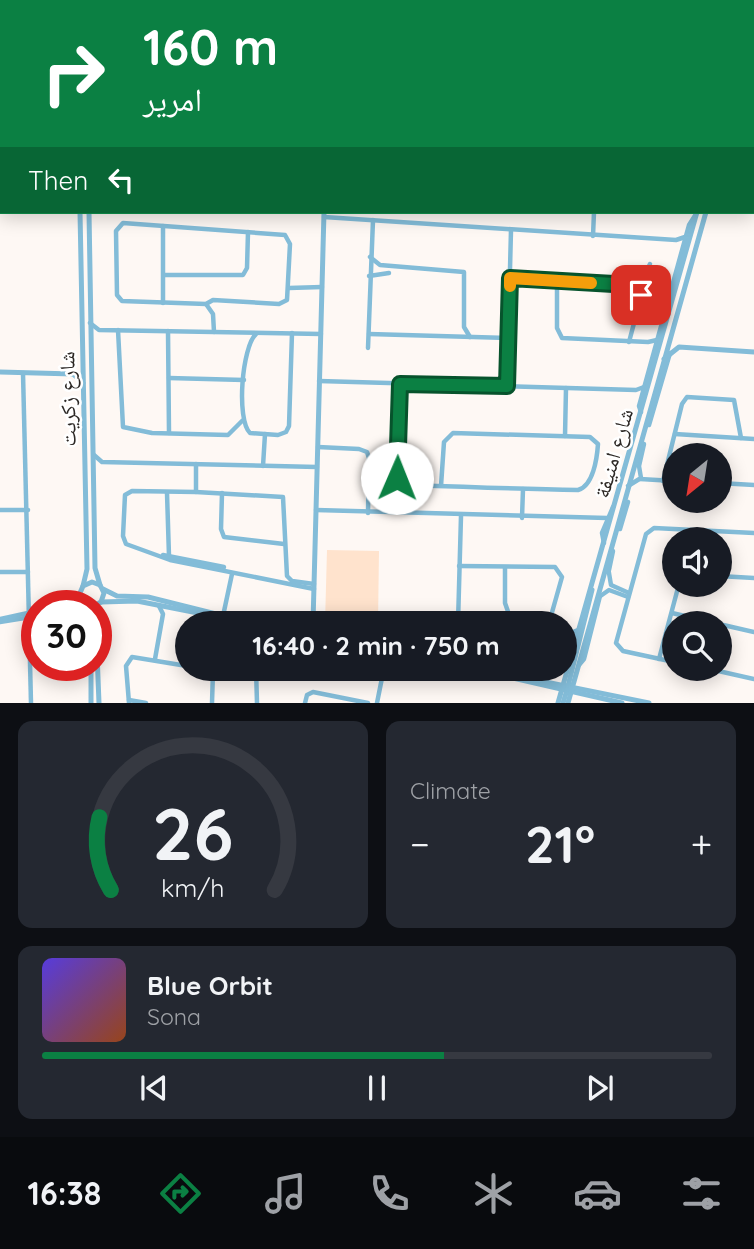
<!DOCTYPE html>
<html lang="en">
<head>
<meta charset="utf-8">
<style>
  body { margin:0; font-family:Quicksand,"Noto Naskh Arabic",sans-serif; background:#242831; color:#f1f3f6; height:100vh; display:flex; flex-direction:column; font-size:26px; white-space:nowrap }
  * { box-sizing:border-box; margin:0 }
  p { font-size:23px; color:#9ea1a6 }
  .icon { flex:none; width:38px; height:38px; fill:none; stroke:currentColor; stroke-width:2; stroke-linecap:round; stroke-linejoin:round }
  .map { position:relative; height:703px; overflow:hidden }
  .details { display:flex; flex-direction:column; gap:18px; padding:18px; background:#0d0f14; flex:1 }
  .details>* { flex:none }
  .hud { position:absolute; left:0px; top:0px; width:754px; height:214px; box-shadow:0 4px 18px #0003; background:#0b8043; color:#fff; overflow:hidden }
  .needle { width:46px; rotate:210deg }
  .buttons { position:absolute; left:662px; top:443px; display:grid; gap:14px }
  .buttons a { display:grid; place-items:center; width:70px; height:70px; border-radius:50%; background:#171b24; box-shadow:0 4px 18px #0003; font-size:35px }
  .speed { position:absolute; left:21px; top:590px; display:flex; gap:14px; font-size:35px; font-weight:700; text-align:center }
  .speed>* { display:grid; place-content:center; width:91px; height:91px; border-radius:50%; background:#171b24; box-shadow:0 4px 18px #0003; line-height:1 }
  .speed .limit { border:10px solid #d22; background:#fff; color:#111 }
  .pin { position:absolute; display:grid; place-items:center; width:60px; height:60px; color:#fff; margin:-30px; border-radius:14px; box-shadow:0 4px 10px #0006 }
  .me { position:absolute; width:77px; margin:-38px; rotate:1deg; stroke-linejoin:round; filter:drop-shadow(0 0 5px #0008) }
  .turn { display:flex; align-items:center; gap:24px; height:147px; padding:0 28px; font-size:32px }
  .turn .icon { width:91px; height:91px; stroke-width:2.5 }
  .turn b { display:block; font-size:49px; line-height:60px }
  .then { display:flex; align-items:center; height:66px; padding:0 28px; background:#0003; gap:14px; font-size:26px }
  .big { font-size:52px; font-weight:700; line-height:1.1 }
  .details .widget { flex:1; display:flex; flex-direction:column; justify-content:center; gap:10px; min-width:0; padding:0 24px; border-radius:14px; background:#242831 }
  .details .dial { align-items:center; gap:0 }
  .dial svg { height:182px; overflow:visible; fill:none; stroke:#363941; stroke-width:7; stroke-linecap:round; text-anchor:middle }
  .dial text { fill:#f1f3f6; stroke:none }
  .song { display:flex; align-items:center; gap:21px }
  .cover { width:84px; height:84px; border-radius:10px; background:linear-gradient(135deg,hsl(250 70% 55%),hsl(20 70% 35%)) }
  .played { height:7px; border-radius:4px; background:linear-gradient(90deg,#0b8043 60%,#363941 60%) }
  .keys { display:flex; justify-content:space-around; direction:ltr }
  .heat { display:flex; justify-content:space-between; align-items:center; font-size:38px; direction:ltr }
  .details .tiles { flex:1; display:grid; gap:18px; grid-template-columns:1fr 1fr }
  .widget:last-child { grid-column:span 2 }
  .trip { position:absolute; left:175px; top:611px; width:402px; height:70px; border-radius:35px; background:#171b24; box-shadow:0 4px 18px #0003; font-weight:700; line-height:70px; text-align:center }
  .tabs { display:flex; height:112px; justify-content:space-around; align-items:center; background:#090b0e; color:#9ea1a6 }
  .tabs .icon { width:49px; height:49px }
  .tabs .on { color:#0b8043 }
  .tabs b { font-size:32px; color:#f1f3f6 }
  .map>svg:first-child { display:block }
  .green { fill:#ffe3cd }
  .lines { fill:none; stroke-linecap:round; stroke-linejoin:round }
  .minor { stroke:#83bcd8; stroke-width:4.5 }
  .tertiary { stroke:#83bcd8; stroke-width:5 }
  .secondary { stroke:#3a9cc6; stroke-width:6 }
  .primary { stroke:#1783ac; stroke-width:7 }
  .route-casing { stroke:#07532c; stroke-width:18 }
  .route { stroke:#0b8043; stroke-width:12 }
  .slow { stroke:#f59e0b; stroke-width:12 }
  .labels { text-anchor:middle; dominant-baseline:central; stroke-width:5; stroke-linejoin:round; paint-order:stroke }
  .street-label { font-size:21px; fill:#2c2825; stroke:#fff }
</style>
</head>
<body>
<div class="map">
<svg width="754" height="703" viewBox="0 0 754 703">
  <rect width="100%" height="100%" fill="#fef8f4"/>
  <!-- green -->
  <path class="green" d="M327 550 379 551 378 623H325Z"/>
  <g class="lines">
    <!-- minor -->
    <g class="minor">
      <path d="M229 0 295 1"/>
      <path d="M730 0V2"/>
      <path d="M201 2V0"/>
      <path d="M368 2V0"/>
      <path d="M424 2V0"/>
      <path d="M482 2V0"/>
      <path d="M540 2V0"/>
      <path d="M635 2V0"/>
      <path d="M693 2V0"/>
      <path d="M324 217 676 240 685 237"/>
      <path d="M123 223 285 235 290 244 287 300 279 304 213 300 206 304 122 301 117 295 116 231Z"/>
      <path d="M163 226V303"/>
      <path d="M593 236 594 212"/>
      <path d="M370 257 380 265 464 272V327L470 337"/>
      <path d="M164 275H243L247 268 248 232"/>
      <path d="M369 276 389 273"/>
      <path d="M510 278 635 286 641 297 629 342"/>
      <path d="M557 281V328L562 338 648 342 657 340"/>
      <path d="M289 288 322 287"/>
      <path d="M638 289 650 264"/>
      <path d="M206 304 213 314 214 332"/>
      <path d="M90 323 99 330 321 334"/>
      <path d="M118 330 123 427 152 433 228 435 242 421"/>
      <path d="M168 331 169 433"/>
      <path d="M256 334C242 347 236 419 250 433L278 435 286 432 289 426 292 333"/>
      <path d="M369 334 508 338"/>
      <path d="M368 348 373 220"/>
      <path d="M23 373 31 703"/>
      <path d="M169 378 244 380"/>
      <path d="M319 381 636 390 644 387"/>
      <path d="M400 384 397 474 404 485H409C465 487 522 489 578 490 593 486 597 459 598 444L590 437 453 433 444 442 441 486"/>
      <path d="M507 386 511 230"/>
      <path d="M641 412 639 406 689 225 696 214"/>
      <path d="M649 425 670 353"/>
      <path d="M675 434 754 439"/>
      <path d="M565 436 566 388"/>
      <path d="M318 447 359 449 367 452 369 458 368 513"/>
      <path d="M94 455 102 462 317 467"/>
      <path d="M196 464V492L132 491 125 495 123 536 126 544 170 560 314 589"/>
      <path d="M263 466 265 434"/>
      <path d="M640 479 674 481"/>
      <path d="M663 481 682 404 687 397 734 400 741 438"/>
      <path d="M719 483 754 485"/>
      <path d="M628 486 641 478 639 466 644 444"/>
      <path d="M196 492 283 497 287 576 292 581 314 584"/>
      <path d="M167 493 169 556"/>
      <path d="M222 493 221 529 224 537 284 544"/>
      <path d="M0 510H28"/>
      <path d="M316 510 607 518"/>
      <path d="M522 518 523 489"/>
      <path d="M620 529 628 502"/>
      <path d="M692 539 698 530"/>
      <path d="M604 543 602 533 613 507"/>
      <path d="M163 555 224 567"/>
      <path d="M459 566 555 567 562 577 549 623"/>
      <path d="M608 567 611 585 629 593"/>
      <path d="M505 568V603L512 623"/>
      <path d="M609 570 613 551"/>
      <path d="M0 572H28"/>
      <path d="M719 576 754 578"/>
      <path d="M599 597 609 590 628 597"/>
      <path d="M56 606 80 593"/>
      <path d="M672 613 715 623"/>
      <path d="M223 616 232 574"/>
      <path d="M0 619 37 611"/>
      <path d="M0 622 37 616"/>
      <path d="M458 623 461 516"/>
      <path d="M719 624 754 632"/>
      <path d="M565 635 578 630"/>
      <path d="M155 659 163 614 159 606"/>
      <path d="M659 659 679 584"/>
      <path d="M674 662 623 651 616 643 646 534 654 528 754 533"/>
      <path d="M579 665 584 659 600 596"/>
      <path d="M201 668 256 678"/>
      <path d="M256 668 257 703"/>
      <path d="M705 668 754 679"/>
      <path d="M129 700 146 703"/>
      <path d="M129 703 126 666 132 657 187 666"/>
      <path d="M212 703 213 671"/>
      <path d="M305 703 307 695 313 692 368 703"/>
      <path d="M377 703 384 668"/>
    </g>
    <!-- tertiary -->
    <g class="tertiary">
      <path d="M325 2V0"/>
      <path d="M331 2V0"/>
      <path d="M80 212 87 569 83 586"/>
      <path d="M89 212 95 568 100 585"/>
      <path d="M664 359 679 347 754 352"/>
      <path d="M0 372 73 374 83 383"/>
      <path d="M103 589 117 596 148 597 252 623"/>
      <path d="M101 602 137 601 198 613"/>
      <path d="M91 606 84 602 80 593 83 586 92 582 100 585 104 593 101 602 94 606"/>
      <path d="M313 623 324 212"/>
      <path d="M96 627 99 703"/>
      <path d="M91 665V703"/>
      <path d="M469 668 622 703"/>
      <path d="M477 668 649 703"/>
      <path d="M568 686 592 590"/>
      <path d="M558 703 697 212"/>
      <path d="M563 703 567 690"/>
      <path d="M568 703 706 212"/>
    </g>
    <!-- secondary -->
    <g class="secondary">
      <path d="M78 0V2"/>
      <path d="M86 0V2"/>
    </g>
    <!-- primary -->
    <g class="primary">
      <path d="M737 0V2"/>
      <path d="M745 0V2"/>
      <path d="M0 52H2"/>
      <path d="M0 58 2 59"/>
      <path d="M0 65H2"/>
      <path d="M752 87 754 89"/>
      <path d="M752 101H754"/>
      <path d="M752 107H754"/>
      <path d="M752 114H754"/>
      <path d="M752 121 754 120"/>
    </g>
  </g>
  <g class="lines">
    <!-- route casing -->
    <g class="route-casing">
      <path id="route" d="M397 478 400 384 507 386 510 278 631 285 638 289 641 295"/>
    </g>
    <!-- route -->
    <use href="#route" class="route"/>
    <!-- slow -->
    <path class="slow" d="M510 286V278L591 283"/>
  </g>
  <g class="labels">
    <!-- street labels -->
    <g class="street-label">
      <text transform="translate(67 399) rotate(-91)">شارع زكريت</text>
      <text transform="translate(613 453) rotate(-74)">شارع امنيفة</text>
    </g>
  </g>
</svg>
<div class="buttons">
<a><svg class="needle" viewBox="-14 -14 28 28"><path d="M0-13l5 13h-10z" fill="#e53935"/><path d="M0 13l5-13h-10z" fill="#9ea1a6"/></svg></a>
<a><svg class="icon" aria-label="sound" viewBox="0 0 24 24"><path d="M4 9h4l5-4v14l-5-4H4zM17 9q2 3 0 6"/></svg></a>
<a><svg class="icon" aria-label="search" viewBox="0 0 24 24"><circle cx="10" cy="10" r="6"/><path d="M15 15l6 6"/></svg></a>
</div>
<div class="speed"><div class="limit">30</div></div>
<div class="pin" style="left:641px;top:295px;background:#d93025"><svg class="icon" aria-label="arrive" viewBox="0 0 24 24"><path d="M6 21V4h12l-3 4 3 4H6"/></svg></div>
<svg class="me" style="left:397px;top:478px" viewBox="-20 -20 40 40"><circle r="19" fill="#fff"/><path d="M0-13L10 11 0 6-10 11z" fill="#0b8043"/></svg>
<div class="trip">16:40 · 2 min · 750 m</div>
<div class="hud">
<div class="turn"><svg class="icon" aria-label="right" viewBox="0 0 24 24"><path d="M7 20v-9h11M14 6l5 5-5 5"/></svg><div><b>160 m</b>امرير</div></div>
<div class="then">Then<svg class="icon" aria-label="left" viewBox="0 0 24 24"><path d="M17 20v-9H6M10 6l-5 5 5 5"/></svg></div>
</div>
</div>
<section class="details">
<div class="tiles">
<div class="widget dial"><svg viewBox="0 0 100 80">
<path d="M14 69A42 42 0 1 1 86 69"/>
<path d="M14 69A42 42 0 0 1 9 37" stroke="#0b8043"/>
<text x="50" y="56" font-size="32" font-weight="700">26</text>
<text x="50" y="72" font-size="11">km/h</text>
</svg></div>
<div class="widget"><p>Climate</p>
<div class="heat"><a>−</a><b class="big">21°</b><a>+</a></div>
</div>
<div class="widget">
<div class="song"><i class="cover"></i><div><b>Blue Orbit</b><p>Sona</p></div></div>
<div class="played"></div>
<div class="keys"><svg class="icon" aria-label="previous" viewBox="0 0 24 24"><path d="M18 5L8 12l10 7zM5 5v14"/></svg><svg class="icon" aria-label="pause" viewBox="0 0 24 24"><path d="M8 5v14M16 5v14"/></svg><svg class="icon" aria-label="next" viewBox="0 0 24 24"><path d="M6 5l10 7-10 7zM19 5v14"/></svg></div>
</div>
</div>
</section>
<nav class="tabs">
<b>16:38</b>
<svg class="icon on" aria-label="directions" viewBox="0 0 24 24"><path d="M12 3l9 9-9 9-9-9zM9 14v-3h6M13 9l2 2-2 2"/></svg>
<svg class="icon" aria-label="music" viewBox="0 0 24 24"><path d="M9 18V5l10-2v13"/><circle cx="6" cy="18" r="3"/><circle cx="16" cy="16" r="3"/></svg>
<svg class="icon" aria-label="phone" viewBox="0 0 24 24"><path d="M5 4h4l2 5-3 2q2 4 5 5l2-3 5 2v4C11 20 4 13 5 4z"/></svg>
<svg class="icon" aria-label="climate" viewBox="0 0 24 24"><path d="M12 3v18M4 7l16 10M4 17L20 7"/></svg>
<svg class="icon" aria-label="car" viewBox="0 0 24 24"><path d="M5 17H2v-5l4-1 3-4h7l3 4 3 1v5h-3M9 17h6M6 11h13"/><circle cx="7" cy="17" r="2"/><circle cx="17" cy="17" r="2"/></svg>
<svg class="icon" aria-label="filters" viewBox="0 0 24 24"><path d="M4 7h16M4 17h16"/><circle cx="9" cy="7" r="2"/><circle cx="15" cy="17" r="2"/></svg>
</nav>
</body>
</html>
